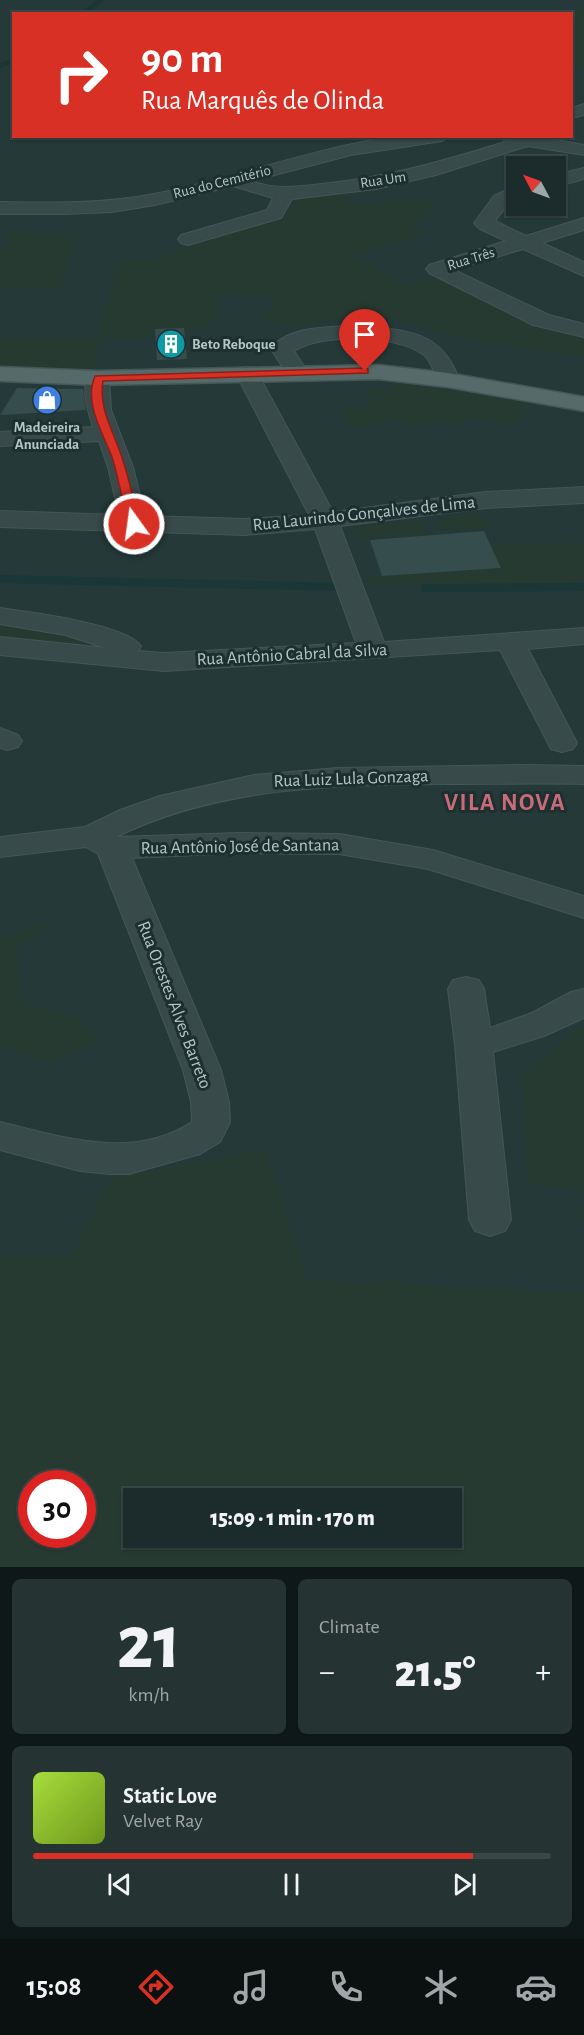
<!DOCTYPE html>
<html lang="en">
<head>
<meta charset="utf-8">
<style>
  body { margin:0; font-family:"Alegreya Sans",sans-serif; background:#253333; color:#f1f3f6; height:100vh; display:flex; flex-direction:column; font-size:22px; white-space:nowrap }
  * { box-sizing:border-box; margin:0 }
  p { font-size:20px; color:#a0a7a9 }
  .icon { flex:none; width:33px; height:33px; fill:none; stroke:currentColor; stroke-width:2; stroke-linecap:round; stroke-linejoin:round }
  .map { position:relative; height:1567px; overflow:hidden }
  .side { display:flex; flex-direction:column; gap:12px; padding:12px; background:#0f1818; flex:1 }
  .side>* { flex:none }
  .banner { position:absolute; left:12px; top:12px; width:561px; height:126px; border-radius:0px; box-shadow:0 2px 4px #0004,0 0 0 2px #3a4747; background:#d93025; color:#fff; overflow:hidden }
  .needle { width:39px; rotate:311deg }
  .buttons { position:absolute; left:506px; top:156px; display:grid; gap:12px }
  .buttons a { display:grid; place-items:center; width:60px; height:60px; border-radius:0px; background:#1c2b2b; box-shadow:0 2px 4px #0004,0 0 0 2px #3a4747; font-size:30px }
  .speed { position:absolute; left:18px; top:1470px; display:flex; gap:12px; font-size:30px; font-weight:700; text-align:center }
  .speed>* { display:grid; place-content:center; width:78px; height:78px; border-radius:50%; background:#1c2b2b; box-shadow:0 2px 4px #0004,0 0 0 2px #3a4747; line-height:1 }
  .speed .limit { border:9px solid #d22; background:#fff; color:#111 }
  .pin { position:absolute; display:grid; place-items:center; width:51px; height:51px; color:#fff; margin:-62px -26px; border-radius:50% 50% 50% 0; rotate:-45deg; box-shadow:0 0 6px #0007 }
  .pin .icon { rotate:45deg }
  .me { position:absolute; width:66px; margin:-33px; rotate:346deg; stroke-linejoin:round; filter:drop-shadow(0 0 4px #0008) }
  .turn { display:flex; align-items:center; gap:21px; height:126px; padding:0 30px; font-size:27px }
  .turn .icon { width:78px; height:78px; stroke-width:2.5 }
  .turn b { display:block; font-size:42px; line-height:51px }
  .big { font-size:45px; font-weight:800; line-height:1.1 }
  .side .card { flex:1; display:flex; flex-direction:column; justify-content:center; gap:9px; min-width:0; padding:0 21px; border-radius:9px; background:#253333 }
  .side .dial { align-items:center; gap:0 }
  .dial b { font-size:78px; line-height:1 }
  .song { display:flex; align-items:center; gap:18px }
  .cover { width:72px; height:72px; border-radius:9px; background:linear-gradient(135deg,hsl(80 70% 55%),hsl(80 70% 35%)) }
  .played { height:6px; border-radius:3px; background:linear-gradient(90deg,#d93025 85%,#3a4747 85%) }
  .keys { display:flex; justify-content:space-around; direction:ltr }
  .heat { display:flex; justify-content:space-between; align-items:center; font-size:33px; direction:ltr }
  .side .tiles { flex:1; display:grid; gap:12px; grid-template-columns:1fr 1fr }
  .card:last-child { grid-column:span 2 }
  .trip { position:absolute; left:123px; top:1488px; width:339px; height:60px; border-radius:0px; background:#1c2b2b; box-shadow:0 2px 4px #0004,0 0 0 2px #3a4747; font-weight:800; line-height:60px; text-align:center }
  .tabs { display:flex; height:96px; justify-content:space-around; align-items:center; background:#0b1111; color:#a0a7a9 }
  .tabs .icon { width:42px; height:42px }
  .tabs .on { color:#d93025 }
  .tabs b { font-size:27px; color:#f1f3f6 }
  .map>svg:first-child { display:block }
  .green { fill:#273a31; fill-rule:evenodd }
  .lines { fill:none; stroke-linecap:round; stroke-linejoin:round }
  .stream-far1 { stroke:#1a3636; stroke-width:4.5 }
  .stream { stroke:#1a3636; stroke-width:8 }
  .building { fill:#354d4d }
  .minor-casing { stroke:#455656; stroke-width:2 }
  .major-casing { stroke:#455656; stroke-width:3 }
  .minor { fill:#394a4a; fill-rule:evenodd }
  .major { fill:#576a6a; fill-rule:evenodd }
  .route { fill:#d93025; stroke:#8d1f18; stroke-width:1.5 }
  .labels { text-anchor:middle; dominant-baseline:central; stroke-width:6; stroke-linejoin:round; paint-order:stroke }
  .far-street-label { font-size:15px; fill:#b4c5c5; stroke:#1e2f2f }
  .far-poi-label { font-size:15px; font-weight:bold; fill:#b4c5c5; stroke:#1e2f2f; text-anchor:start }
  .street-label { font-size:18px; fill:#b4c5c5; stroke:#1e2f2f }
  .district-label { font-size:24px; font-weight:bold; letter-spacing:1.5px; fill:#c86c7a; stroke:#1e2f2f }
</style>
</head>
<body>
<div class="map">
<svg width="584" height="1567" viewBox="0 0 584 1567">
  <rect width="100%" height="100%" fill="#253939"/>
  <!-- green -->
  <g class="green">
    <path d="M584 8V68L572 66 570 13Z"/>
    <path d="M337 190 358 206 416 197 438 206 422 216 413 228 426 233 352 257 409 285 440 276 584 334V357L482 343 411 323 379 318 344 319 288 327 258 318 272 312 274 296 219 294 215 315 203 330 150 329 148 338H102L93 369 0 366V338H98L119 261H153L200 241 291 214 294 195Z"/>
    <path d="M10 233 79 234 59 290 0 288V252Z"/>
    <path d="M394 383 527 402 513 426 473 418 449 425 443 421 417 428 401 419 358 428 339 412 371 404 368 389 389 391Z"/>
    <path d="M479 513 488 528 445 531 438 518Z"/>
    <path d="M420 520 426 533 358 538 354 527Z"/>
    <path d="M580 542 584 552V585H368L365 577 501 568 491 545Z"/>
    <path d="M0 622 87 637 120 652 0 642Z"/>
    <path d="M44 922 48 928 16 950 24 1004 51 1012 81 1017 97 1042 50 1064 0 1045V939Z"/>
    <path d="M584 1026V1219L581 1218 584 1191 527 1184 521 1076Z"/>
    <path d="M266 1149 307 1280 370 1283 396 1279 394 1284 584 1292V1567H0V1257L73 1256 111 1178ZM32 1484H82V1534H32ZM452 1498V1538H134V1498Z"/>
  </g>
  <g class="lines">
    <!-- stream-far1 -->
    <g class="stream-far1">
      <path d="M82 14 101 0"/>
      <path d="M0 66 14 61"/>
    </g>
    <!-- stream -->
    <g class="stream">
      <path d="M0 579 345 587"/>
      <path d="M425 588 584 587"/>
    </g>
  </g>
  <!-- building -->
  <g class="building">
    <path d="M184 328 187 359 157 360 155 329Z"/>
    <path d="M17 388 83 389 86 410 0 415Z"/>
    <path d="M484 531 501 568 382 576 370 540Z"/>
  </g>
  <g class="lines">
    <!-- minor casing -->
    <g class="minor-casing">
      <g id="minor">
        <path d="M584 104V115L572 118V108Z"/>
        <path d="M398 136H450L442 141 351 155 252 181C278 191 303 186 330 183 391 176 447 160 505 142L502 136H536L584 145V155L528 146 436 175 376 189 292 199 281 218 188 245 181 243 178 239 181 235 267 210 273 198 233 186 155 205 112 212 64 214H0V202C52 203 103 204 154 194 237 178 315 147 398 136Z"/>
        <path d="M584 168V179L555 187V175Z"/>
        <path d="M516 185V199L508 204 495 221 526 236 584 218V230L542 243 584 262V276L523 249 454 270 549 315 584 324V337L533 325 429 273 426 269 429 265 506 241 480 229 474 223 494 196Z"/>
        <path d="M354 326C400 329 443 329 459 380L456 385 448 387 440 385C433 375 433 360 421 353 395 335 321 333 294 351L308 372 305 377 297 379 289 377 271 349C287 326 329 327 354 326Z"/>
        <path d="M247 367 255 369 258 374 333 512 486 492 584 487V503L486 508 340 526 384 642 584 628V644L528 649 577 743 573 749 562 752 551 749 500 650 164 671 0 655V637L106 648 65 635 0 624V608C28 612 126 624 141 646L138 651 164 653 356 643 315 529 245 535 0 527V511L119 515 108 467 99 441 0 446V432L93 427C88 411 80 388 90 373L98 371 106 373 109 378 111 410 133 467 145 516 245 519 309 515 236 374 239 369Z"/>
        <path d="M0 728 18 735 22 741 18 747 7 750 0 748Z"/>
        <path d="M524 765 584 766V784C537 783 490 784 442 784 331 785 218 787 116 837L240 833 339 834 433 850 584 896V918L428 869 339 854 240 853 132 858 221 1070 229 1102 230 1122 220 1142 200 1154 129 1174H110L80 1171 0 1150V1122C63 1137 132 1161 192 1122L191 1102 183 1070 98 854 86 847 0 857V837L85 827 120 810 160 796 254 775 338 768Z"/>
        <path d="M466 977 479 980 484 989 490 1028 532 1013 571 992 584 989V1018L544 1036 493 1052 511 1220 505 1231 490 1236 475 1231 469 1220 455 1045 448 989 453 980Z"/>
      </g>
    </g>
    <!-- major casing -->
    <g class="major-casing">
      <path id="major" d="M378 365 448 373 584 397V411L448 387 378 379 98 385 0 381V367L98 371Z"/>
    </g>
    <!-- minor -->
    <use href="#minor" class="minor"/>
    <!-- major -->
    <use href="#major" class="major"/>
  </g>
  <!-- route -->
  <path class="route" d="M365 368 368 369V373L103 381C98 410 115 433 123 461 130 481 134 503 139 524L134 527 128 524C123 503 119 481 113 460 104 434 83 404 95 376Z"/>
  <!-- icons -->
  <defs>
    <g id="building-disc" transform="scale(1.5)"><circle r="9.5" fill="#0f9aa8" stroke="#1e2f2f"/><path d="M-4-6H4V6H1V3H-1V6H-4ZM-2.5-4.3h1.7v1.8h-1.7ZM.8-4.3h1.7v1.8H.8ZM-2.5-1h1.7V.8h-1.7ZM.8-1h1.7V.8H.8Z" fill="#fff"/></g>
    <g id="shop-disc" transform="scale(1.5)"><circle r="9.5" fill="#3f7fe0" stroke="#1e2f2f"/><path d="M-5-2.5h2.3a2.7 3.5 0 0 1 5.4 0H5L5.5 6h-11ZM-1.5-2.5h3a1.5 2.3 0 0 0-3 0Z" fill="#fff"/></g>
  </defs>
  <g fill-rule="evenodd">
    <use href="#building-disc" x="171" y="344"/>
    <use href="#shop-disc" x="47" y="400"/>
  </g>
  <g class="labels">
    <!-- far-street labels -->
    <g class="far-street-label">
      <text transform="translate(383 180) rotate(-9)">Rua Um</text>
      <text transform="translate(222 182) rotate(-14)">Rua do Cemitério</text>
      <text transform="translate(471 259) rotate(-17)">Rua Três</text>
    </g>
    <!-- far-poi labels -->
    <g class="far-poi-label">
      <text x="192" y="344">Beto Reboque</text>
      <text x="47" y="427" text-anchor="middle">Madeireira<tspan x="47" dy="17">Anunciada</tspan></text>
    </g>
    <!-- street labels -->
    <g class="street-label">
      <text transform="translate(364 514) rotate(-6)">Rua Laurindo Gonçalves de Lima</text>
      <text transform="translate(292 655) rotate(-3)">Rua Antônio Cabral da Silva</text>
      <text transform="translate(351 779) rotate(-2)">Rua Luiz Lula Gonzaga</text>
      <text transform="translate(240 847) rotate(-1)">Rua Antônio José de Santana</text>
      <text transform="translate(174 1005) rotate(69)">Rua Orestes Alves Barreto</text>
    </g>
    <!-- district labels -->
    <g class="district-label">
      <text x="505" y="803">VILA NOVA</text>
    </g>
  </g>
</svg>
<div class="buttons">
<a><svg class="needle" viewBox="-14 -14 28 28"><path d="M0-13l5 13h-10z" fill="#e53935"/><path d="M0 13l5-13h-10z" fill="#a0a7a9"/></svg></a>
</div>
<div class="speed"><div class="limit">30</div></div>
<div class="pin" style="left:365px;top:371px;background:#d93025"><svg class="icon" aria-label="arrive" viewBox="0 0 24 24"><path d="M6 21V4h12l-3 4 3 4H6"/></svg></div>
<svg class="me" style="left:134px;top:524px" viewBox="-20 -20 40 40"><circle r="17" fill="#d93025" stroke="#fff" stroke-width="3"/><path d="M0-11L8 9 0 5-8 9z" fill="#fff"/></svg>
<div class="trip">15:09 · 1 min · 170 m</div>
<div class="banner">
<div class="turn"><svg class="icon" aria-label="right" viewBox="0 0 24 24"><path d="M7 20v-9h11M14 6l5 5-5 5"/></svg><div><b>90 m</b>Rua Marquês de Olinda</div></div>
</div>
</div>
<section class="side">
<div class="tiles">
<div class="card dial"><b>21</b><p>km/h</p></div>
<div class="card"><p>Climate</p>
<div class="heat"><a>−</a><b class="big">21.5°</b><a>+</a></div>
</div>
<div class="card">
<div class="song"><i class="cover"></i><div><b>Static Love</b><p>Velvet Ray</p></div></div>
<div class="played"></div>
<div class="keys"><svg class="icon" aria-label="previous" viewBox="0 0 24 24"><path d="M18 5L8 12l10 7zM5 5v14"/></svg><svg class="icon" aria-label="pause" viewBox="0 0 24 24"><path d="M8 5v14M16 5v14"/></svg><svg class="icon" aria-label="next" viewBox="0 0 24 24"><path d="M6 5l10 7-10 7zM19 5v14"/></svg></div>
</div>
</div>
</section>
<nav class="tabs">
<b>15:08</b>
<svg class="icon on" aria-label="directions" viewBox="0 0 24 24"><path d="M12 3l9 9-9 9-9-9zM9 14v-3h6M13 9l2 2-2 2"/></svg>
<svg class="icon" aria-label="music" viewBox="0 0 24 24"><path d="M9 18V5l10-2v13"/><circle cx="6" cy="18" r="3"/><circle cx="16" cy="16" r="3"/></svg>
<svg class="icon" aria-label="phone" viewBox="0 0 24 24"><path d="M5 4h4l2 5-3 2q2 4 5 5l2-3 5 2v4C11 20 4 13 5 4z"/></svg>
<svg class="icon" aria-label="climate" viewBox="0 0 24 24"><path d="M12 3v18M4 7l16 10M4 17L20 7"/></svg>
<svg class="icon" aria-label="car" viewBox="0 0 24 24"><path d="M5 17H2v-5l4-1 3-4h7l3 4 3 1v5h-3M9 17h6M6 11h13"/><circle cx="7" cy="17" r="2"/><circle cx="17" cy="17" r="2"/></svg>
</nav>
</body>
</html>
